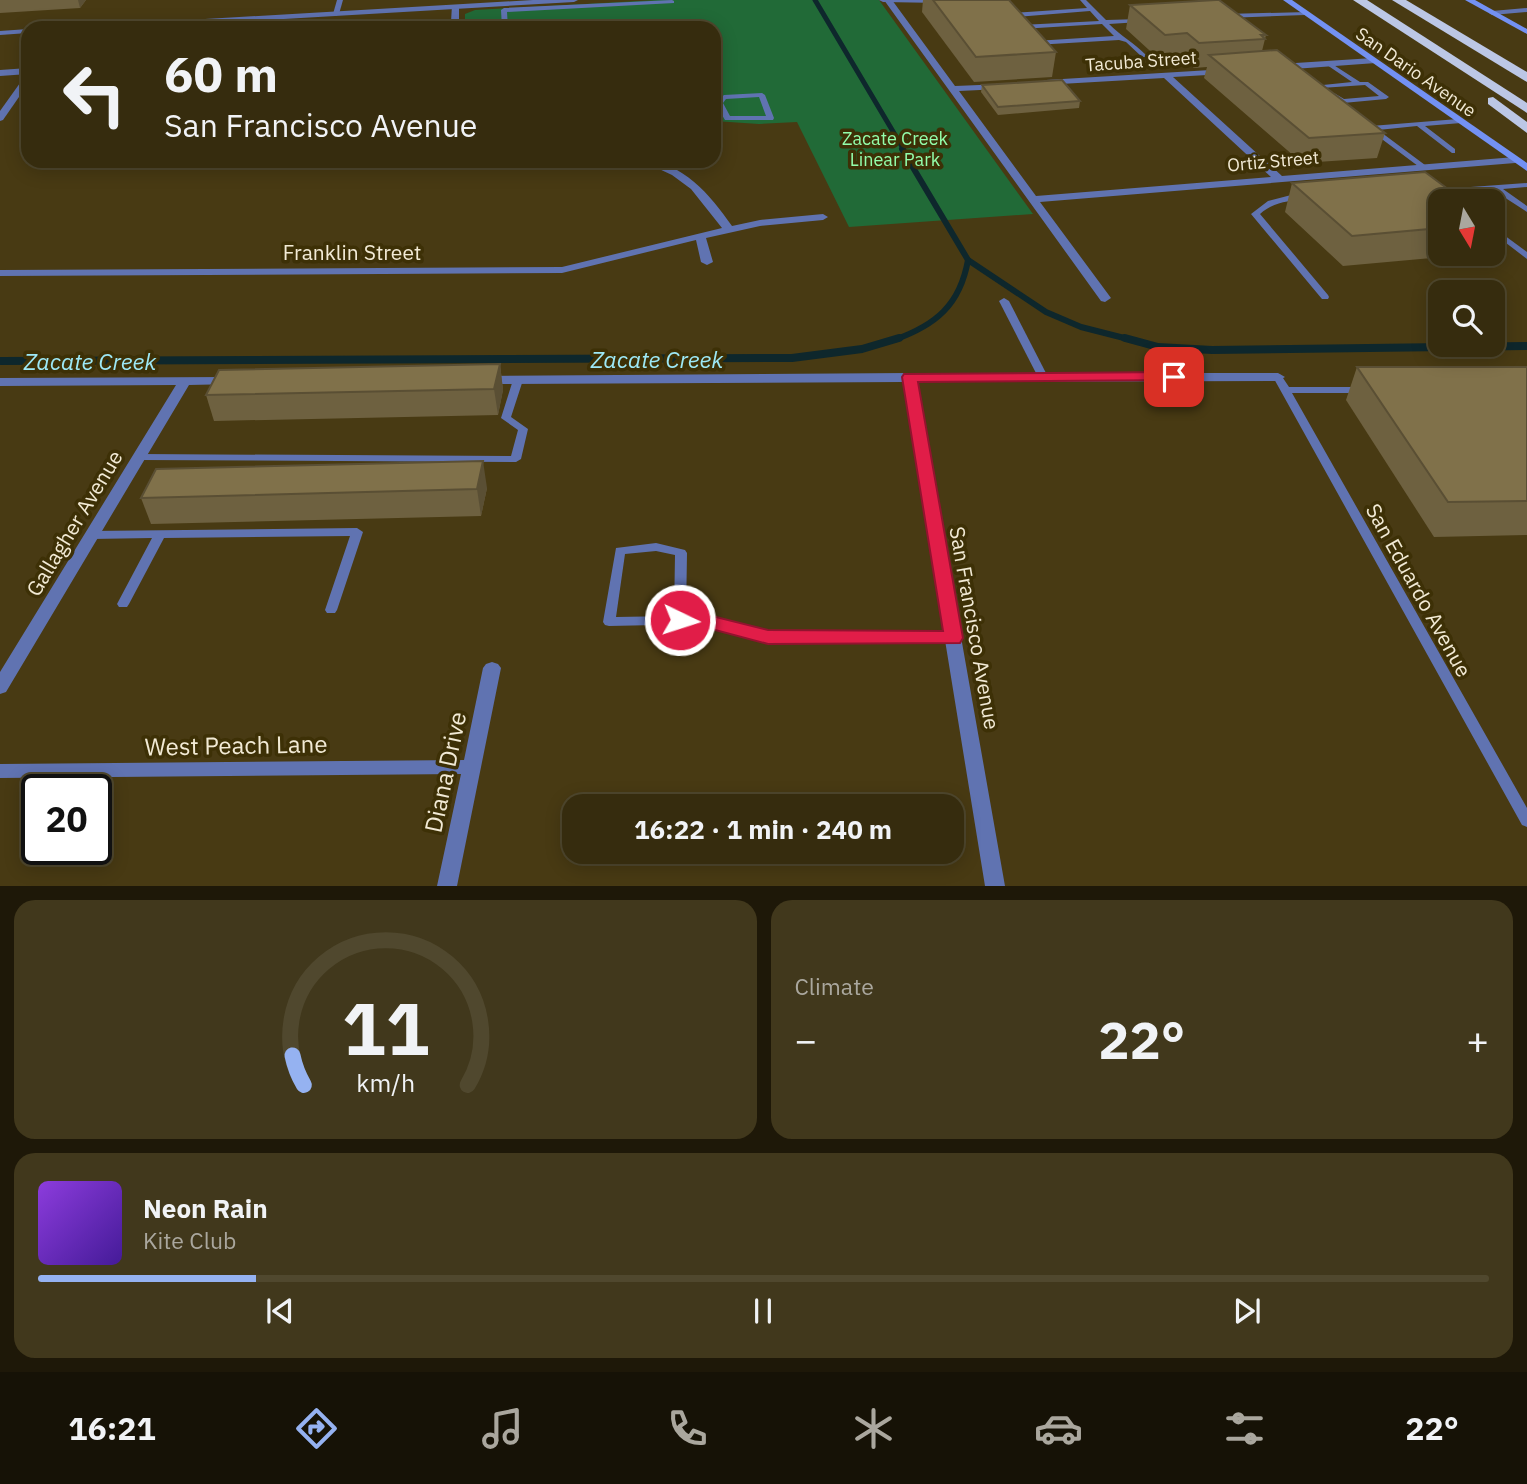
<!DOCTYPE html>
<html lang="en">
<head>
<meta charset="utf-8">
<style>
  body { margin:0; font-family:"IBM Plex Sans",sans-serif; background:#41381c; color:#f1f3f6; height:100vh; display:flex; flex-direction:column; font-size:26px; white-space:nowrap }
  * { box-sizing:border-box; margin:0 }
  p { font-size:23px; color:#aaa79e }
  .icon { flex:none; width:38px; height:38px; fill:none; stroke:currentColor; stroke-width:2; stroke-linecap:round; stroke-linejoin:round }
  .map { position:relative; height:886px; overflow:hidden }
  .panel { display:flex; flex-direction:column; gap:14px; padding:14px; background:#1e1808; flex:1 }
  .panel>* { flex:none }
  .banner { position:absolute; left:21px; top:21px; width:700px; height:147px; border-radius:21px; box-shadow:0 4px 18px #0003,0 0 0 2px #50482e; background:#362c0e; color:#f1f3f6; overflow:hidden }
  .needle { width:46px; rotate:170deg }
  .fabs { position:absolute; left:1428px; top:189px; display:grid; gap:14px }
  .fabs a { display:grid; place-items:center; width:77px; height:77px; border-radius:14px; background:#362c0e; box-shadow:0 4px 18px #0003,0 0 0 2px #50482e; font-size:35px }
  .speed { position:absolute; left:21px; top:774px; display:flex; gap:14px; font-size:35px; font-weight:700; text-align:center }
  .speed>* { display:grid; place-content:center; width:91px; height:91px; border-radius:50%; background:#362c0e; box-shadow:0 4px 18px #0003,0 0 0 2px #50482e; line-height:1 }
  .speed .limit { border:4px solid #111; border-radius:10px; background:#fff; color:#111 }
  .pin { position:absolute; display:grid; place-items:center; width:60px; height:60px; color:#fff; margin:-30px; border-radius:14px; box-shadow:0 4px 10px #0006 }
  .me { position:absolute; width:77px; margin:-38px; rotate:94deg; stroke-linejoin:round; filter:drop-shadow(0 0 5px #0008) }
  .turn { display:flex; align-items:center; gap:24px; height:147px; padding:0 28px; font-size:32px }
  .turn .icon { width:91px; height:91px; stroke-width:2.5 }
  .turn b { display:block; font-size:49px; line-height:60px }
  .big { font-size:52px; font-weight:800; line-height:1.1 }
  .panel .tile { flex:1; display:flex; flex-direction:column; justify-content:center; gap:10px; min-width:0; padding:0 24px; border-radius:21px; background:#41381c }
  .panel .dial { align-items:center; gap:0 }
  .dial svg { height:182px; overflow:visible; fill:none; stroke:#50482e; stroke-width:7; stroke-linecap:round; text-anchor:middle }
  .dial text { fill:#f1f3f6; stroke:none }
  .song { display:flex; align-items:center; gap:21px }
  .cover { width:84px; height:84px; border-radius:10px; background:linear-gradient(135deg,hsl(270 70% 55%),hsl(260 70% 35%)) }
  .played { height:7px; border-radius:4px; background:linear-gradient(90deg,#95b2f1 15%,#50482e 15%) }
  .keys { display:flex; justify-content:space-around; direction:ltr }
  .heat { display:flex; justify-content:space-between; align-items:center; font-size:38px; direction:ltr }
  .panel .tiles { flex:1; display:grid; gap:14px; grid-template-columns:1fr 1fr }
  .tile:last-child { grid-column:span 2 }
  .trip { position:absolute; left:562px; top:794px; width:402px; height:70px; border-radius:21px; background:#362c0e; box-shadow:0 4px 18px #0003,0 0 0 2px #50482e; font-weight:800; line-height:70px; text-align:center }
  .menu { display:flex; height:112px; justify-content:space-around; align-items:center; background:#161206; color:#aaa79e }
  .menu .icon { width:49px; height:49px }
  .menu .on { color:#95b2f1 }
  .menu b { font-size:32px; color:#f1f3f6 }
  .map>svg:first-child { display:block }
  .green { fill:#216a37 }
  .lines { fill:none; stroke-linecap:round; stroke-linejoin:round }
  .stream-far2 { stroke:#0e272c; stroke-width:5 }
  .stream-far1 { stroke:#0e272c; stroke-width:6 }
  .stream { stroke:#0e272c; stroke-width:8 }
  .service { fill:#6073b1; fill-rule:evenodd }
  .minor { fill:#6073b1; fill-rule:evenodd }
  .tertiary { fill:#6073b1; fill-rule:evenodd }
  .secondary { fill:#7391f3; fill-rule:evenodd }
  .motorway { fill:#bcc7e5; fill-rule:evenodd }
  .wall { fill:#6e6140 }
  .shaded-wall { fill:#5a4f34 }
  .building { fill:#80714a; stroke:#5a4f34; stroke-width:2 }
  .route { fill:#e11d48; stroke:#92132f; stroke-width:2 }
  .labels { text-anchor:middle; dominant-baseline:central; stroke-width:7; stroke-linejoin:round; paint-order:stroke }
  .far-street-label { font-size:18px; fill:#f2ead5; stroke:#3d3006 }
  .far-park-label { font-size:18px; fill:#93feab; stroke:#3d3006 }
  .street-label { font-size:21px; fill:#f2ead5; stroke:#3d3006 }
  .water-label { font-size:23px; font-style:italic; fill:#9de8f6; stroke:#3d3006 }
  .near-street-label { font-size:24px; fill:#f2ead5; stroke:#3d3006 }
</style>
</head>
<body>
<div class="map">
<svg width="1527" height="886" viewBox="0 0 1527 886">
  <rect width="100%" height="100%" fill="#483a13"/>
  <!-- green -->
  <path class="green" d="M657 0H879L1033 214 849 227 797 122 759 124 714 121V28H474L465 21V14L475 10Z"/>
  <g class="lines">
    <!-- stream-far2 -->
    <path class="stream-far2" d="M815 0 904 150"/>
    <!-- stream-far1 -->
    <g class="stream-far1">
      <path d="M968 260 1046 312 1081 327 1132 340"/>
      <path d="M894 340C936 325 960 305 968 260L902 149"/>
    </g>
    <!-- stream -->
    <g class="stream">
      <path d="M1125 338 1158 347 1212 350 1527 346"/>
      <path d="M0 361 792 358 862 349 899 338"/>
    </g>
    <!-- service -->
    <g class="service">
      <path d="M337 0H343L339 14 336 16 333 14Z"/>
      <path d="M672 0 674 1V3L507 12 508 28H502L501 10 504 8Z"/>
      <path d="M1080 0H1086L1106 20 1142 19 1143 20 1140 22 1109 24C1121 36 1134 43 1146 55V57H1142L1126 42 1119 40 1035 45 1032 43 1035 41 1114 36 1102 24 1021 29 1018 27 1021 25 1099 21 1090 11 1015 17 1016 18 1013 20 1008 15 1011 13 1087 8Z"/>
      <path d="M1527 8V12L1492 15 1489 13 1492 11Z"/>
      <path d="M1307 12V14L1305 15 1226 18 1223 16 1226 14Z"/>
      <path d="M1329 62 1360 82H1368L1389 97 1386 99 1343 103 1330 95V93H1334L1344 99 1379 96 1365 85 1321 88V86L1323 85 1352 82 1327 65V63Z"/>
      <path d="M762 93 765 95 774 118 773 120H725L716 105 714 104V100L717 101 724 95ZM759 97 766 116H730L723 103 726 99Z"/>
      <path d="M1458 119 1462 121 1461 123 1425 126 1455 149V153H1452L1417 126 1378 130 1425 165 1426 167 1422 169 1367 128 1371 126Z"/>
      <path d="M1527 183V187L1503 189 1527 206V212L1493 190 1450 193 1460 201H1451L1439 191 1443 189Z"/>
      <path d="M1295 194H1302L1306 196C1288 204 1278 199 1260 214L1328 295 1329 297 1328 299H1322L1251 214 1268 201Z"/>
      <path d="M1493 227 1527 252V259L1493 233Z"/>
      <path d="M1004 298 1009 301 1048 377 1046 379H1040L1038 377 999 301Z"/>
      <path d="M1278 374 1281 375 1289 387H1363L1368 390 1363 393H1292L1527 808V827L1522 825 1273 377Z"/>
      <path d="M518 377 523 380 511 417 528 429 521 459 516 462 139 460 134 457 139 454 511 456 518 430 501 418 513 380Z"/>
      <path d="M357 528 363 532 337 610 335 613H327L325 610 350 536 164 538 129 604 127 607H119L117 604 152 538 91 539 85 535 91 531Z"/>
      <path d="M656 543 685 550 687 553 686 616H704L768 632 953 633 957 635 959 638 957 641 953 643 768 642 704 624 609 626 605 625 603 622 616 548ZM656 551 675 555 674 616 616 617 625 554Z"/>
    </g>
    <!-- minor -->
    <g class="minor">
      <path d="M884 0H892L955 86 1004 84V88L1001 89 959 91 1036 196 1271 177 1164 78 1043 85V81L1046 80 1227 69V73L1224 74 1173 77 1282 176 1515 157 1520 160 1515 163 1040 202 1111 298 1105 302 1101 301Z"/>
      <path d="M452 5 459 7V21L465 28H456L451 22Z"/>
      <path d="M1373 58 1376 59V63L1280 70 1276 67 1280 64Z"/>
      <path d="M28 68V74L0 76V70Z"/>
      <path d="M28 75V84L3 120 0 121V111L25 76Z"/>
      <path d="M284 161H466L461 164 381 167 289 164Z"/>
      <path d="M642 161C683 161 710 195 732 226L760 220 823 214 828 217 823 220 760 226 706 238 713 262 707 265 701 262 696 240 562 273 0 276V270L562 267 722 228 691 189 672 175Z"/>
      <path d="M909 373H1278L1285 377 1278 381 916 382 1005 886H985L903 382 485 384 478 380 485 376Z"/>
      <path d="M230 377 237 381 235 384 189 385 6 692 0 694V672L176 385 0 386V378Z"/>
      <path d="M492 662 498 664 501 668 457 886H437L461 774 0 778V764L464 760 483 668 486 664Z"/>
    </g>
    <!-- tertiary -->
    <g class="tertiary">
      <path d="M533 0H578L574 2 129 28H82L86 26Z"/>
      <path d="M879 0H944L945 1 941 3 883 2Z"/>
      <path d="M28 29V33L0 35V31Z"/>
    </g>
    <!-- secondary -->
    <g class="secondary">
      <path d="M1283 0H1292L1527 163V171Z"/>
      <path d="M1465 0H1475L1527 29V34Z"/>
    </g>
    <!-- motorway -->
    <g class="motorway">
      <path d="M1353 0H1367L1527 103V113Z"/>
      <path d="M1392 0H1406L1527 72V82Z"/>
      <path d="M1493 97 1527 122V133L1488 104V98Z"/>
    </g>
  </g>
  <!-- wall -->
  <g class="wall">
    <path d="M0 0H86L80 8 0 13Z"/>
    <path d="M923 0H1009L1056 52 1052 77 974 82 922 12Z"/>
    <path d="M1130 5 1266 35 1262 51 1385 133 1377 158 1302 163 1204 78 1207 67 1194 68 1182 58 1160 60 1126 29Z"/>
    <path d="M982 85 1080 101 1079 108 998 115 981 92Z"/>
    <path d="M1292 183 1440 201V254H1476L1343 266 1285 212Z"/>
    <path d="M500 364 503 390 498 415 214 421 206 395Z"/>
    <path d="M1357 367H1527V535L1434 537 1346 400Z"/>
    <path d="M487 488 481 516 151 524 141 498Z"/>
  </g>
  <!-- shaded-wall -->
  <g class="shaded-wall">
    <path d="M78 0H86L80 8Z"/>
    <path d="M500 364 503 390 498 415 494 389Z"/>
    <path d="M483 461 487 488 481 516 477 489Z"/>
  </g>
  <!-- building -->
  <g class="building">
    <path d="M933 0H1009L1056 52 976 57Z"/>
    <path d="M1216 0H1219L1266 35H1261L1265 39 1199 43 1187 33 1165 35 1130 5Z"/>
    <path d="M1277 50 1385 133 1309 138 1209 55Z"/>
    <path d="M1062 80 1080 101 998 107 982 85Z"/>
    <path d="M1425 172 1464 201H1440V228L1352 236 1292 183Z"/>
    <path d="M500 364 494 389 206 395 219 370Z"/>
    <path d="M1357 367H1527V501L1448 502Z"/>
    <path d="M483 461 477 489 141 498 156 469Z"/>
  </g>
  <!-- route -->
  <path class="route" d="M1174 372 1179 374 1181 377 1179 380 918 382 963 638 960 643 768 644 704 627 673 625 671 620 673 616 704 614 768 630 943 631 902 377 904 374Z"/>
  <g class="labels">
    <!-- far-street labels -->
    <g class="far-street-label">
      <text transform="translate(1141 61) rotate(-4)">Tacuba Street</text>
      <text transform="translate(1416 72) rotate(35)">San Dario Avenue</text>
      <text transform="translate(1273 161) rotate(-5)">Ortiz Street</text>
    </g>
    <!-- far-park labels -->
    <g class="far-park-label">
      <text x="895" y="138">Zacate Creek<tspan x="895" dy="21">Linear Park</tspan></text>
    </g>
    <!-- street labels -->
    <g class="street-label">
      <text x="352" y="252">Franklin Street</text>
      <text transform="translate(74 523) rotate(-59)">Gallagher Avenue</text>
      <text transform="translate(1419 590) rotate(61)">San Eduardo Avenue</text>
      <text transform="translate(975 628) rotate(80)">San Francisco Avenue</text>
    </g>
    <!-- water labels -->
    <g class="water-label">
      <text x="657" y="359">Zacate Creek</text>
      <text x="90" y="361">Zacate Creek</text>
    </g>
    <!-- near-street labels -->
    <g class="near-street-label">
      <text transform="translate(236 745) rotate(-1)">West Peach Lane</text>
      <text transform="translate(445 772) rotate(-78)">Diana Drive</text>
    </g>
  </g>
</svg>
<div class="fabs">
<a><svg class="needle" viewBox="-14 -14 28 28"><path d="M0-13l5 13h-10z" fill="#e53935"/><path d="M0 13l5-13h-10z" fill="#aaa79e"/></svg></a>
<a><svg class="icon" aria-label="search" viewBox="0 0 24 24"><circle cx="10" cy="10" r="6"/><path d="M15 15l6 6"/></svg></a>
</div>
<div class="speed"><div class="limit">20</div></div>
<div class="pin" style="left:1174px;top:377px;background:#d93025"><svg class="icon" aria-label="arrive" viewBox="0 0 24 24"><path d="M6 21V4h12l-3 4 3 4H6"/></svg></div>
<svg class="me" style="left:680px;top:620px" viewBox="-20 -20 40 40"><circle r="17" fill="#e11d48" stroke="#fff" stroke-width="3"/><path d="M0-11L8 9 0 5-8 9z" fill="#fff"/></svg>
<div class="trip">16:22 · 1 min · 240 m</div>
<div class="banner">
<div class="turn"><svg class="icon" aria-label="left" viewBox="0 0 24 24"><path d="M17 20v-9H6M10 6l-5 5 5 5"/></svg><div><b>60 m</b>San Francisco Avenue</div></div>
</div>
</div>
<section class="panel">
<div class="tiles">
<div class="tile dial"><svg viewBox="0 0 100 80">
<path d="M14 69A42 42 0 1 1 86 69"/>
<path d="M14 69A42 42 0 0 1 9 56" stroke="#95b2f1"/>
<text x="50" y="56" font-size="32" font-weight="700">11</text>
<text x="50" y="72" font-size="11">km/h</text>
</svg></div>
<div class="tile"><p>Climate</p>
<div class="heat"><a>−</a><b class="big">22°</b><a>+</a></div>
</div>
<div class="tile">
<div class="song"><i class="cover"></i><div><b>Neon Rain</b><p>Kite Club</p></div></div>
<div class="played"></div>
<div class="keys"><svg class="icon" aria-label="previous" viewBox="0 0 24 24"><path d="M18 5L8 12l10 7zM5 5v14"/></svg><svg class="icon" aria-label="pause" viewBox="0 0 24 24"><path d="M8 5v14M16 5v14"/></svg><svg class="icon" aria-label="next" viewBox="0 0 24 24"><path d="M6 5l10 7-10 7zM19 5v14"/></svg></div>
</div>
</div>
</section>
<nav class="menu">
<b>16:21</b>
<svg class="icon on" aria-label="directions" viewBox="0 0 24 24"><path d="M12 3l9 9-9 9-9-9zM9 14v-3h6M13 9l2 2-2 2"/></svg>
<svg class="icon" aria-label="music" viewBox="0 0 24 24"><path d="M9 18V5l10-2v13"/><circle cx="6" cy="18" r="3"/><circle cx="16" cy="16" r="3"/></svg>
<svg class="icon" aria-label="phone" viewBox="0 0 24 24"><path d="M5 4h4l2 5-3 2q2 4 5 5l2-3 5 2v4C11 20 4 13 5 4z"/></svg>
<svg class="icon" aria-label="climate" viewBox="0 0 24 24"><path d="M12 3v18M4 7l16 10M4 17L20 7"/></svg>
<svg class="icon" aria-label="car" viewBox="0 0 24 24"><path d="M5 17H2v-5l4-1 3-4h7l3 4 3 1v5h-3M9 17h6M6 11h13"/><circle cx="7" cy="17" r="2"/><circle cx="17" cy="17" r="2"/></svg>
<svg class="icon" aria-label="filters" viewBox="0 0 24 24"><path d="M4 7h16M4 17h16"/><circle cx="9" cy="7" r="2"/><circle cx="15" cy="17" r="2"/></svg>
<b>22°</b>
</nav>
</body>
</html>
